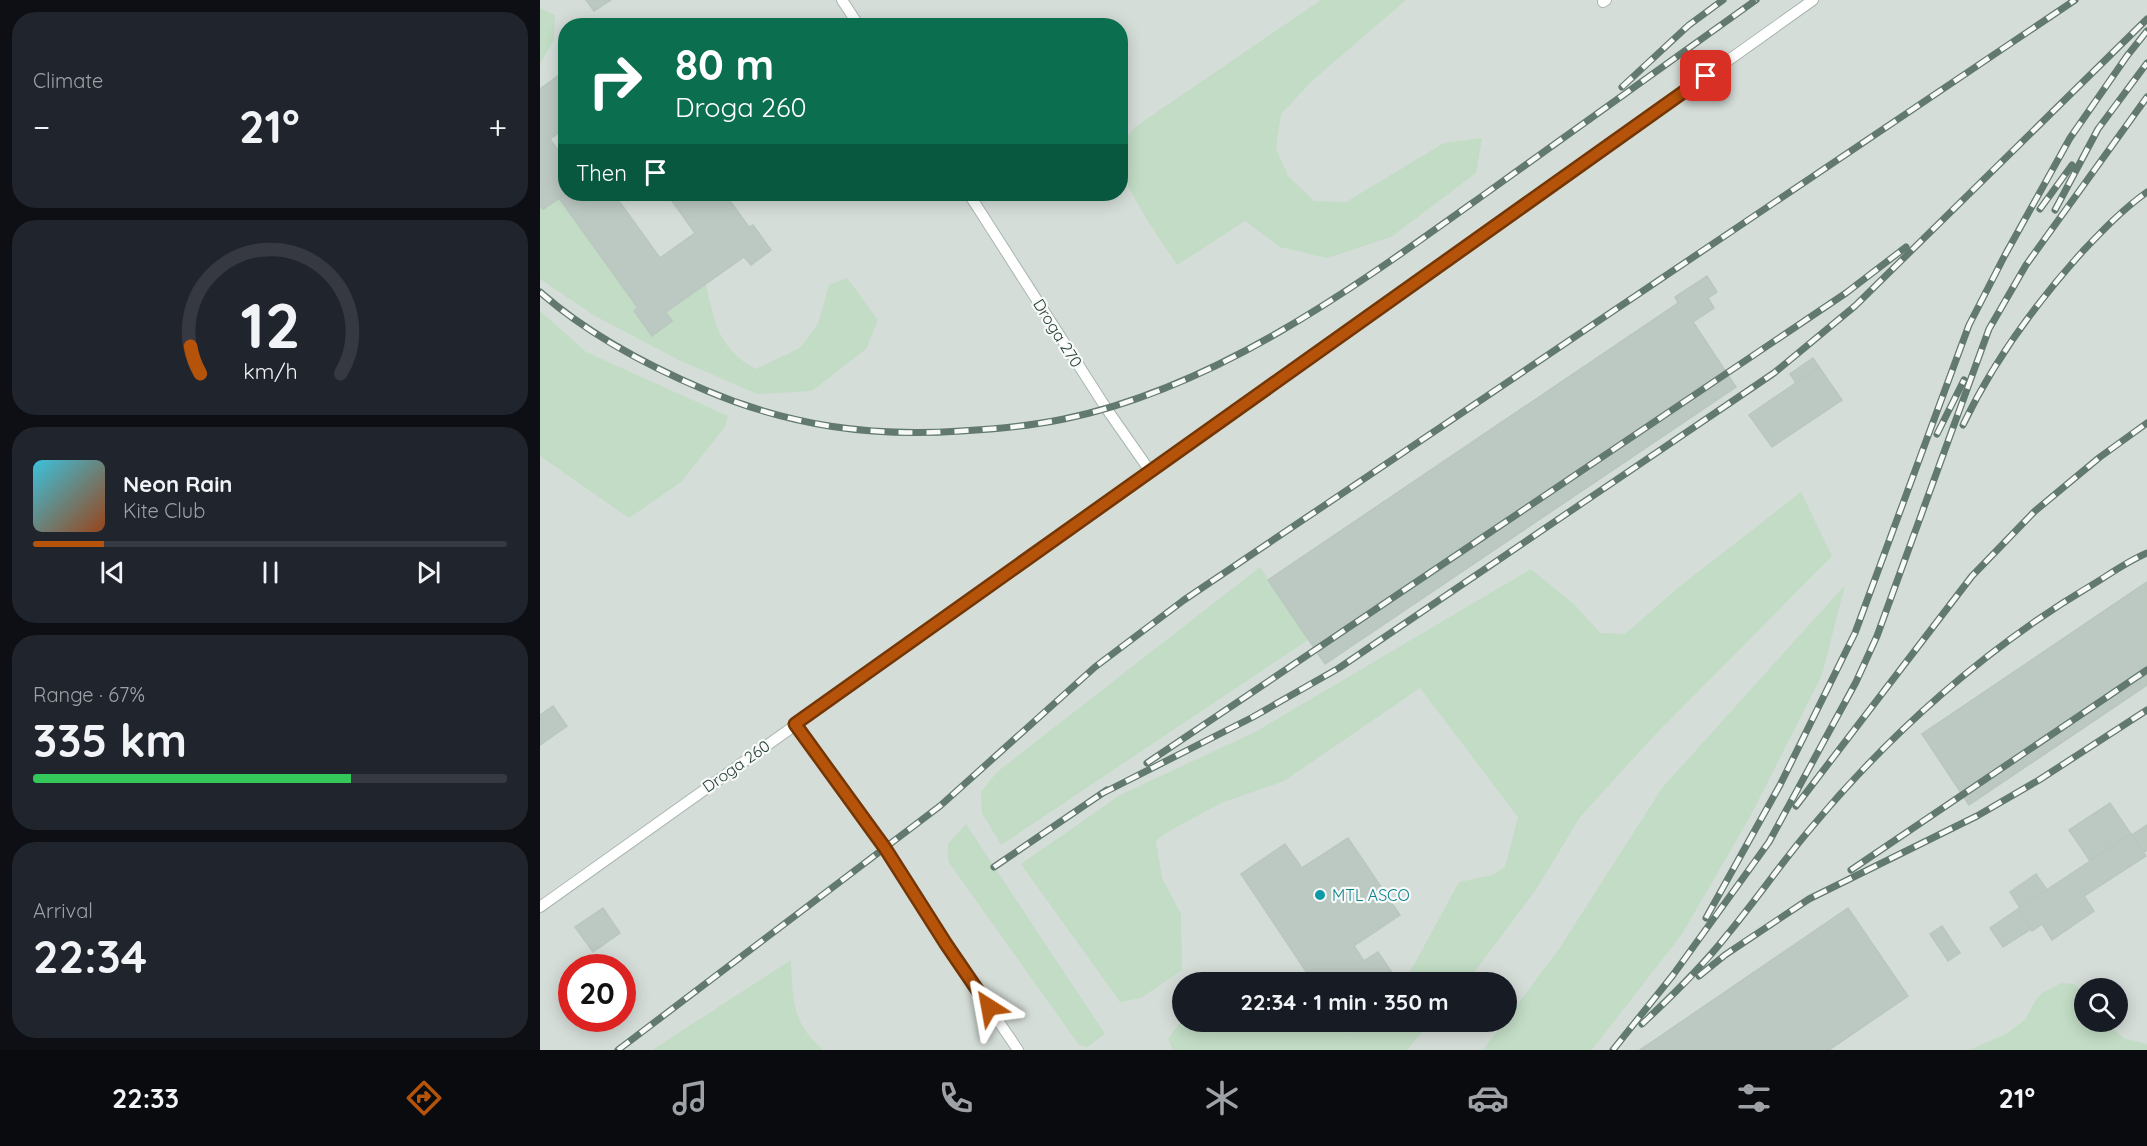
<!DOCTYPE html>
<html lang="en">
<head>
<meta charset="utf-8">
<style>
  body { margin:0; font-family:Quicksand,sans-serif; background:#20242c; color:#f1f3f6; height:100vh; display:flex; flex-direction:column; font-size:22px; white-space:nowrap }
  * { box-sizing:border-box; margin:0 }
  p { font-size:20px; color:#9ea1a6 }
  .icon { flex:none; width:33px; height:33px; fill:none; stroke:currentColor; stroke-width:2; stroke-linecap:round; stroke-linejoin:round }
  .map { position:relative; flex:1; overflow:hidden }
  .panel { display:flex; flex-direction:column; gap:12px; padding:12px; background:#0d0f14; width:540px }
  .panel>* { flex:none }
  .guide { position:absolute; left:18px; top:18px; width:570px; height:183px; border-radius:24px; box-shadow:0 3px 15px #0003; background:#0b6e4f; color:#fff; overflow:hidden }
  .controls { position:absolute; left:1534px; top:978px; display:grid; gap:12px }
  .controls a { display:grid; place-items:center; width:54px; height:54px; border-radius:50%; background:#171b24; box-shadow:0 3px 15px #0003; font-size:30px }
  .speed { position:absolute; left:18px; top:954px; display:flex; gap:12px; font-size:30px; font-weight:700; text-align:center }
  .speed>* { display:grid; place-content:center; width:78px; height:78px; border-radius:50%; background:#171b24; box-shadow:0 3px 15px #0003; line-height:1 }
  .speed .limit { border:9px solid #d22; background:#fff; color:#111 }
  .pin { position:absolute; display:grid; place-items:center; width:51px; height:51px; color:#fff; margin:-26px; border-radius:12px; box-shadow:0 3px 9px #0006 }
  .me { position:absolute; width:66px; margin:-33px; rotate:326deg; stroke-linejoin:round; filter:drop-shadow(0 0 4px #0008) }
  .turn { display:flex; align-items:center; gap:21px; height:126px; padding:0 18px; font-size:27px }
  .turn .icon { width:78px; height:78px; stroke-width:2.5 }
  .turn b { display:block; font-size:42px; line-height:51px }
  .then { display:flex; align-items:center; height:57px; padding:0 18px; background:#0003; gap:12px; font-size:22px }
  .big { font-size:45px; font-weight:700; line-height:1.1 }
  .panel .card { flex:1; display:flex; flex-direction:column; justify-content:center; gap:9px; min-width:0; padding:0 21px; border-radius:24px; background:#20242c }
  .panel .dial { align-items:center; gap:0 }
  .dial svg { height:156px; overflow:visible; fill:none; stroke:#363941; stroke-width:7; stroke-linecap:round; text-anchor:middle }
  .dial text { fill:#f1f3f6; stroke:none }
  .song { display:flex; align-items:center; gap:18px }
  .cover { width:72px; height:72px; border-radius:9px; background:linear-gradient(135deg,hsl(190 70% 55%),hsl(20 70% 35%)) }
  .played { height:6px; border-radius:3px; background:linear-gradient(90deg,#b45309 15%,#363941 15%) }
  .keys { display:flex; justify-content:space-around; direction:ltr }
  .heat { display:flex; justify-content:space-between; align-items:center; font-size:33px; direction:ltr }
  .charge { height:9px; border-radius:4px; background:linear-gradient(90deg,#34c759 67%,#363941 0) }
  .trip { position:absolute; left:632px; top:972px; width:345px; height:60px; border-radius:30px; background:#171b24; box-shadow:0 3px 15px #0003; font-weight:700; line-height:60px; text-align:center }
  .tab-bar { display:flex; height:96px; justify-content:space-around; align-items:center; background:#090b0e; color:#9ea1a6 }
  .tab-bar .icon { width:42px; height:42px }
  .tab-bar .on { color:#b45309 }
  .tab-bar b { font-size:27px; color:#f1f3f6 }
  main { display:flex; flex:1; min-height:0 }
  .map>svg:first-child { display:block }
  .built { fill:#d5ddd8; fill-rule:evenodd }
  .green { fill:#c2dcc5 }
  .building { fill:#bcc8c2; stroke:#b9c7bf; stroke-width:1.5 }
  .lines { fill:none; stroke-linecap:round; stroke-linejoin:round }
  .service-casing { stroke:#a9b6af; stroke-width:12 }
  .service { stroke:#fff; stroke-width:10 }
  .rail-casing { stroke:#62796f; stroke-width:7 }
  .rail { stroke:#f7faf8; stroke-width:4.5; stroke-dasharray:14; stroke-linecap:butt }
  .route-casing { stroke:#753606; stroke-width:15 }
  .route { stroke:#b45309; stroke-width:10 }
  .culture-dot { fill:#0f9aa8; stroke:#f7faf8; stroke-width:2 }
  .labels { text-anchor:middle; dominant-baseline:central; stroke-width:4.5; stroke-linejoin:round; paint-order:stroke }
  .street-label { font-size:16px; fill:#273e34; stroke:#f7faf8 }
  .culture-label { font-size:16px; fill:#0d838f; stroke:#f7faf8; text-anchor:start }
</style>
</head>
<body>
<main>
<section class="panel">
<div class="card"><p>Climate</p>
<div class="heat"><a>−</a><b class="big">21°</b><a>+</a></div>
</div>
<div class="card dial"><svg viewBox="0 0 100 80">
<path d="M14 69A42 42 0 1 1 86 69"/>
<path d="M14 69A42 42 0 0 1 9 55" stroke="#b45309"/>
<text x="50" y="56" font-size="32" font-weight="700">12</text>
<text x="50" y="72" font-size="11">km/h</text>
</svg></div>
<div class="card">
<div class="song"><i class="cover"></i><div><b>Neon Rain</b><p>Kite Club</p></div></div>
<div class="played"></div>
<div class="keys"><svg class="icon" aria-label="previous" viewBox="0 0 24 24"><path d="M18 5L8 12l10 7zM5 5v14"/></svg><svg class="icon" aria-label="pause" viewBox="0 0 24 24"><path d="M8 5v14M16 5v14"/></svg><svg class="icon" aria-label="next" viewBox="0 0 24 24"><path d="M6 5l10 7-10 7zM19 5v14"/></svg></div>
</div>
<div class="card"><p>Range · 67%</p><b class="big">335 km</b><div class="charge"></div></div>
<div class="card"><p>Arrival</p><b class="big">22:34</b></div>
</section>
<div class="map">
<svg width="1607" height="1050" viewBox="0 0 1607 1050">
  <rect width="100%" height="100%" fill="#e6eee9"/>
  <!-- built -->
  <path class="built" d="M0 0H1607V1050H0ZM26 26H580V194H26ZM32 968H82V1018H32ZM642 982H966V1022H642ZM1545 988H1578V1022H1545Z"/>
  <!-- green -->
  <g class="green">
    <path d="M781 0H866L773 80 741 114 736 148 748 176 774 201 806 202 904 143 942 138 936 173 851 237 787 258 740 247 705 221 637 265C621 239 576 181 580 151 582 143 590 134 595 127Z"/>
    <path d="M0 8 15 15 14 40 0 64Z"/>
    <path d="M19 198 98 308 94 311 112 336 132 321 126 312 166 284C174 322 179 350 216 369L260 348 278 324 289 285 307 278 338 320 326 349 272 391 217 394 139 360 55 316 0 279V206L3 209Z"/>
    <path d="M0 311 46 352 188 416 184 428 141 482 89 518 0 456Z"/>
    <path d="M1261 492 1292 556 1111 739 1040 817 997 888 927 982H863L876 961 919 882 953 875 965 867 978 817 880 688 744 781 681 803 624 834 616 841 622 878 641 914 642 970 601 998 580 1002 481 864 580 795 715 732 991 569 1035 605 1060 633 1085 634 1139 587Z"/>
    <path d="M720 567 768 640 461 845 442 813 441 792 457 772Z"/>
    <path d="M1305 585 1282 675 1211 815 1142 934 1055 1046 1051 1050H943L1019 949 1122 788Z"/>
    <path d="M426 824 565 1034 547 1047 539 1045 408 861V844Z"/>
    <path d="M251 960C253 999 251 1022 283 1050H112Z"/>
    <path d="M1521 983 1534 984 1545 993V1022H1566L1583 1038 1607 1044V1050H1429L1466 1034 1485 1020 1495 1001 1502 993Z"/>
    <path d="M642 1020 778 1022 781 1025 807 1033 820 1022H892L871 1045 868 1050H633L628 1039Z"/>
  </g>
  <!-- building -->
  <g class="building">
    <path d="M46 0H71L54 11Z"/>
    <path d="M26 70V128L10 139 26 161V194L3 209 0 206V89Z"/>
    <path d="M26 194H74L120 258 155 233 127 194H185L209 227 213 225 231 250 211 265 204 257 126 312 132 321 112 336 94 311 98 308 19 198Z"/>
    <path d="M1167 276 1177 292 1168 298 1174 308 1153 322 1196 387 785 664 728 580 1138 303 1135 297Z"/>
    <path d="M1273 358 1279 367 1256 383 1250 374Z"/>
    <path d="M1279 367 1302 400 1232 447 1209 415Z"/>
    <path d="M1607 582V685L1429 805 1382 734Z"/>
    <path d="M13 706 27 726 0 745V715Z"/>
    <path d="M1570 803 1591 834 1550 861 1529 830Z"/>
    <path d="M1607 825V850L1604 852 1592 835Z"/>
    <path d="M1591 834 1606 856 1544 896 1554 911 1512 940 1502 924 1492 931 1478 909Z"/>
    <path d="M808 838 860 915 814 946 824 961 838 952 857 980 854 982H773L701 874 745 844 762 868Z"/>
    <path d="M1496 874 1507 890 1480 908 1470 892Z"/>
    <path d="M63 908 80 933 53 952 35 927Z"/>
    <path d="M1308 908 1368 996 1289 1050H1100Z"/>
    <path d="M1478 909 1491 929 1463 947 1450 928Z"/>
    <path d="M1402 926 1420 953 1408 961 1390 934Z"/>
  </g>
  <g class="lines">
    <!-- service casing -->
    <g class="service-casing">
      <g id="service">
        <path d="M302 0 319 26"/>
        <path d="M1063 2 1066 0"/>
        <path d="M429 194 566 408 610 471"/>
        <path d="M255 724 345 848 406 944 478 1050"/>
        <path d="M0 907 1273 0"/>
      </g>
    </g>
    <!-- service -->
    <use href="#service" class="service"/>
    <!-- rail casing -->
    <g class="rail-casing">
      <g id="rail">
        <path d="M1082 87 1149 25 1183 0"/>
        <path d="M1500 209 1532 165"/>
        <path d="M1515 210 1558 129 1607 63"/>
        <path d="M0 292C49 335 106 365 165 390 250 426 330 437 421 431 456 429 490 426 524 419 683 386 823 281 952 189 1040 126 1128 63 1216 0"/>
        <path d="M1423 425C1453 362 1496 303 1543 251 1563 230 1583 209 1607 192"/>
        <path d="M1397 434 1424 380"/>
        <path d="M607 763 1306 293 1366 247"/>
        <path d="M561 794 713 717 799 668 1234 373 1315 306 1607 19"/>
        <path d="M1256 806 1432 576 1495 511 1560 457 1607 423"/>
        <path d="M454 867 567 790"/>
        <path d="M1311 870 1607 670"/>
        <path d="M1166 918 1240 785 1315 633 1429 325 1465 255 1530 138 1587 56 1607 31"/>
        <path d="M1159 976 1185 955 1269 899 1437 816 1499 780 1607 710"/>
        <path d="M1102 1024C1132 996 1162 967 1187 935 1216 900 1242 862 1271 828 1350 733 1447 647 1552 585 1570 574 1588 561 1607 553"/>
        <path d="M78 1050 400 806 555 667 644 600 1535 0"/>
        <path d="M1073 1050 1133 975 1229 842 1316 682 1337 636 1449 329 1486 265 1607 97"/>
      </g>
    </g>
    <!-- rail -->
    <use href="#rail" class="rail"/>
  </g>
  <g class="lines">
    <!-- route casing -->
    <g class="route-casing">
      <path id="route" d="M449 1007 406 944 345 848 255 724 1166 76"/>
    </g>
    <!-- route -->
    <use href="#route" class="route"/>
  </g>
  <!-- markers -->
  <circle class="culture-dot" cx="780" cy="895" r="6"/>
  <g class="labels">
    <!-- street labels -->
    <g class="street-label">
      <text transform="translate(518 333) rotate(58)">Droga 270</text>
      <text transform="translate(196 766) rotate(-35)">Droga 260</text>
    </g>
    <!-- culture labels -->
    <g class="culture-label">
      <text x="792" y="895">MTL ASCO</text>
    </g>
  </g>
</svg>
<div class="controls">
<a><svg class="icon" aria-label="search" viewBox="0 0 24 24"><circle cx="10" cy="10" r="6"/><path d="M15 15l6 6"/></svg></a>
</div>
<div class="speed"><div class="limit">20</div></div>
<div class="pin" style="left:1166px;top:76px;background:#d93025"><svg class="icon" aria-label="arrive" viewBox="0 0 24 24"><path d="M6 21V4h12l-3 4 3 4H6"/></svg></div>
<svg class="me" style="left:449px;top:1007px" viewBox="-20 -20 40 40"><path d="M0-17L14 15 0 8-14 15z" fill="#b45309" stroke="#fff" stroke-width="4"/></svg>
<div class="trip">22:34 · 1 min · 350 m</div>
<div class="guide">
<div class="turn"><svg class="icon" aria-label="right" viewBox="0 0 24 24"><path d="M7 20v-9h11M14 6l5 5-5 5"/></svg><div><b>80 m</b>Droga 260</div></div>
<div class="then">Then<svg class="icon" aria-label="arrive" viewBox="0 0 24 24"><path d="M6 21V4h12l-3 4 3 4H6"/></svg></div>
</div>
</div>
</main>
<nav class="tab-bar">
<b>22:33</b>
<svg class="icon on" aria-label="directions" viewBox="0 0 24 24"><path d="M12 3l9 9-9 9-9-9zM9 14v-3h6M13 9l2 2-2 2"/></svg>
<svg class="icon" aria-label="music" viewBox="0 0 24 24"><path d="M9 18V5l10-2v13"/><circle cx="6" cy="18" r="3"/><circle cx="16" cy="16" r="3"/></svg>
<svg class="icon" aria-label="phone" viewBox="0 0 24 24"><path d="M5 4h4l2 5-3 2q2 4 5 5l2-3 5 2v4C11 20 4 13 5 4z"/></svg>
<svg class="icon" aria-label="climate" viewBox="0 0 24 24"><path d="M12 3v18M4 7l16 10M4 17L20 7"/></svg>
<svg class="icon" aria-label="car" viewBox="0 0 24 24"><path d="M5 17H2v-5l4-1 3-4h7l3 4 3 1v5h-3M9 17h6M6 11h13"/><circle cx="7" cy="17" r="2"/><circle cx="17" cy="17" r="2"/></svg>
<svg class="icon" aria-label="filters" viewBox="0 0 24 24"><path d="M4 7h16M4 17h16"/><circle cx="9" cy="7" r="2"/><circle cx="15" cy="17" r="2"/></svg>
<b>21°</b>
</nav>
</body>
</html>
